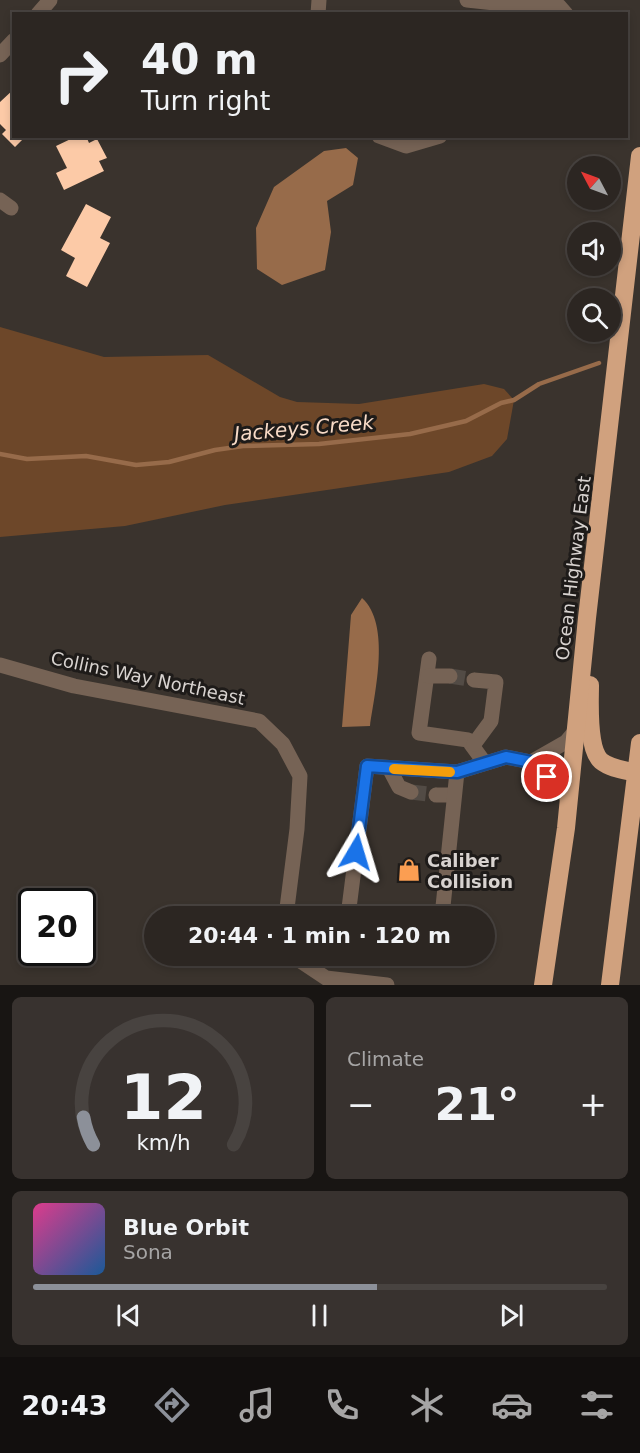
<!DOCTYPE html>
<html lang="en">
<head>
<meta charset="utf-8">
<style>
  body { margin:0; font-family:"DejaVu Sans",sans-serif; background:#38322f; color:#f1f3f6; height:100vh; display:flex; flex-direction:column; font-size:22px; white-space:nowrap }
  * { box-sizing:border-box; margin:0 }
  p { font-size:20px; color:#a6a5a5 }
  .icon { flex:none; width:33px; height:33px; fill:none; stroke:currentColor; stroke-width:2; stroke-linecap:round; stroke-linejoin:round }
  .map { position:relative; height:985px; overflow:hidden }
  .side { display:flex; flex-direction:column; gap:12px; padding:12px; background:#181513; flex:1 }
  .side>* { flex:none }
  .hud { position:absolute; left:12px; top:12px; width:616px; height:126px; border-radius:0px; box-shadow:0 3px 9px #0003,0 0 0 2px #484340; background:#2c2622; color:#f1f3f6; overflow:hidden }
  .needle { width:39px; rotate:311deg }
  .controls { position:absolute; left:567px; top:156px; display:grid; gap:12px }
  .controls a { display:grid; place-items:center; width:54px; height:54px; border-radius:50%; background:#2c2622; box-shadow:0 3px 9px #0003,0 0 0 2px #484340; font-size:30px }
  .speed { position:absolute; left:18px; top:888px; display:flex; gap:12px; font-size:30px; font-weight:700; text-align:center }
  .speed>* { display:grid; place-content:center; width:78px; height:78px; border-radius:50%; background:#2c2622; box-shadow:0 3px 9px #0003,0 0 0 2px #484340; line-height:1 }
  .speed .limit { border:3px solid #111; border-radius:9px; background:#fff; color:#111 }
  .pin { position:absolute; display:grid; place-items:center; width:51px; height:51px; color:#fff; margin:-26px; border:3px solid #fff; border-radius:50%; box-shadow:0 2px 6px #0007 }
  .me { position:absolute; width:66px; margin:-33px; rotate:7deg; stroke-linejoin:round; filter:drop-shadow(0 0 4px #0008) }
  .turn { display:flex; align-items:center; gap:21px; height:126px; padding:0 30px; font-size:27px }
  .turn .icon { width:78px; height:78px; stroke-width:2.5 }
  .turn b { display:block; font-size:42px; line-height:51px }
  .big { font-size:45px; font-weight:700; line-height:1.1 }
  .side .card { flex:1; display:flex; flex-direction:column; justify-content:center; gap:9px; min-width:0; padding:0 21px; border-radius:9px; background:#38322f }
  .side .dial { align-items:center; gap:0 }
  .dial svg { height:156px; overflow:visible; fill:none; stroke:#484340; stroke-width:7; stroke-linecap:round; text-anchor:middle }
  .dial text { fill:#f1f3f6; stroke:none }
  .song { display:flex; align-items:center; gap:18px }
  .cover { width:72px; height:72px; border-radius:9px; background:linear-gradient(135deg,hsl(330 70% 55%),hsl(210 70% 35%)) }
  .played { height:6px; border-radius:3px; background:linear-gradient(90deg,#8c9099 60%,#484340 60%) }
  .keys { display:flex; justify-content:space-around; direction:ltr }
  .heat { display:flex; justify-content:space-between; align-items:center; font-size:33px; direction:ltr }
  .side .tiles { flex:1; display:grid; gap:12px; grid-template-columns:1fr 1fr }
  .card:last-child { grid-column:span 2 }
  .trip { position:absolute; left:144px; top:906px; width:351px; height:60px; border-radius:30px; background:#2c2622; box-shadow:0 3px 9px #0003,0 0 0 2px #484340; font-weight:700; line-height:60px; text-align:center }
  .tabs { display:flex; height:96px; justify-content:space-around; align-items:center; background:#120f0e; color:#a6a5a5 }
  .tabs .icon { width:42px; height:42px }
  .tabs .active { color:#8c9099 }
  .tabs b { font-size:27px; color:#f1f3f6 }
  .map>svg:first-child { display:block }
  .green { fill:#6d4729 }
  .water { fill:#976b4a }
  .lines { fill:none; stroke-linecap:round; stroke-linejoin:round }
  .stream { stroke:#976b4a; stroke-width:4.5 }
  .building { fill:#fccaa7 }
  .minor-tunnel { stroke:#524b45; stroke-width:15; stroke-dasharray:15 8; stroke-linecap:butt }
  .minor { stroke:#766355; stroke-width:15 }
  .highway { stroke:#d0a17e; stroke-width:18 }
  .route-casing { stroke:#114b97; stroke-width:15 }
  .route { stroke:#1a73e8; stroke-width:10 }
  .slow { stroke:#f59e0b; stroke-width:10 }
  .labels { text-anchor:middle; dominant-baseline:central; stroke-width:6; stroke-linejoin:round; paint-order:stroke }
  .street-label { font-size:18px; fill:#d8d3d0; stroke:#1e1b19 }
  .poi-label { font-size:18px; font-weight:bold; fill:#d8d3d0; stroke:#1e1b19; text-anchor:start }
  .water-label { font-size:20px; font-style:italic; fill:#f8dbc7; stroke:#1e1b19 }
</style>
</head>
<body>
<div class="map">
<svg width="640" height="985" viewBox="0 0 640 985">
  <rect width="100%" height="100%" fill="#3a332d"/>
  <!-- green -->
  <path class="green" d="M0 327 104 357 208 355 280 397 297 402 359 404 484 384 504 389 514 400 507 439 492 456 449 472 225 505 125 526 0 537Z"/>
  <!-- water -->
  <g class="water">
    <path d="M346 148 358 158 353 185 327 201 331 232 325 270 282 285 257 269 256 228 274 187 324 151Z"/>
    <path d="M362 598C391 624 375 691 370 726L342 727 351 615Z"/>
  </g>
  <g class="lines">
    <!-- stream -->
    <path class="stream" d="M0 454 27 459 86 456 136 465 169 462 215 450 243 446 319 444 410 434 466 421 501 403 514 400 539 384 599 363"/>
  </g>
  <!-- building -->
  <g class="building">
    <path d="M14 89V136H26L15 147 2 134 6 130 0 124V102Z"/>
    <path d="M77 136H86L89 143 97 139 107 158 99 161 104 171 64 190 56 173 67 168 56 146Z"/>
    <path d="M86 204 111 217 100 238 110 243 87 287 66 276 75 258 61 250Z"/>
  </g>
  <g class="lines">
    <!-- minor-tunnel -->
    <g class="minor-tunnel">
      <path d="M450 676 474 680"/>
      <path d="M411 792 436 795"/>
    </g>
    <!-- minor -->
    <g class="minor">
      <path d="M467 0 513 5H551L559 6 566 14"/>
      <path d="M38 14 50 0"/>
      <path d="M318 14 319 0"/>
      <path d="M0 55 14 40"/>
      <path d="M379 136 406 146 440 136"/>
      <path d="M0 200 11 208"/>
      <path d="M429 659 419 733 468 740 484 762"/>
      <path d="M0 665 74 686 259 721 283 744 300 776 297 829 286 916"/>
      <path d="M428 676H450"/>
      <path d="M474 744 491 721 496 682 474 680"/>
      <path d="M531 762 569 799"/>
      <path d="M389 768 399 787 411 792"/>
      <path d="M457 772 506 757 531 762 566 742 576 730"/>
      <path d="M436 795H454"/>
      <path d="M348 916 367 766 457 772 442 916"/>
      <path d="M293 956 326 978 387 985"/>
    </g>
    <!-- highway -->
    <g class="highway">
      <path d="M590 685C590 704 587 748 601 761 611 769 625 770 637 773"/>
      <path d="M543 985 566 828 587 618 640 156"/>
      <path d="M610 985 640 743"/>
    </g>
  </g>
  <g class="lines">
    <!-- route casing -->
    <g class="route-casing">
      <path id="route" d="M356 852 367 766 457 772 506 757 531 762 547 777"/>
    </g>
    <!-- route -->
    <use href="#route" class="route"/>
    <!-- slow -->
    <path class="slow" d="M394 769 450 772"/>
  </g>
  <!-- icons -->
  <defs>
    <g id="shop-bare" transform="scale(1.8)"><path d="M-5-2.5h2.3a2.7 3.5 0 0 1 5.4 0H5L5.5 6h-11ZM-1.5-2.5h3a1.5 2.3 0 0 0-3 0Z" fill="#fb9e52" stroke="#1e1b19" stroke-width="2.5" paint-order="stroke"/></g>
  </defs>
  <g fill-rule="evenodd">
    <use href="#shop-bare" x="409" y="870"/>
  </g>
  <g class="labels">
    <!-- street labels -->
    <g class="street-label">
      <text transform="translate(573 568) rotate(-83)">Ocean Highway East</text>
      <text transform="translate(148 678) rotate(12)">Collins Way Northeast</text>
    </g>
    <!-- poi labels -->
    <g class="poi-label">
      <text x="427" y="860">Caliber<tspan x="427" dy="21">Collision</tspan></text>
    </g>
    <!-- water labels -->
    <g class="water-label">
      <text transform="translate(304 428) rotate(-5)">Jackeys Creek</text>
    </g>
  </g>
</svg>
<div class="controls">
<a><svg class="needle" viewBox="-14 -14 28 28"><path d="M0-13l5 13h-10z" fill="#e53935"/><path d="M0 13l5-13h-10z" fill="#a6a5a5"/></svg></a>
<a><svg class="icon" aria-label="sound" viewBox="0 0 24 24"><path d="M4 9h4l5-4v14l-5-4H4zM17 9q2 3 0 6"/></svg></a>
<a><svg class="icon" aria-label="search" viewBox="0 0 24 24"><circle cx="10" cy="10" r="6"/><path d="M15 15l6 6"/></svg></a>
</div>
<div class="speed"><div class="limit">20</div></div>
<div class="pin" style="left:547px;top:777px;background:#d93025"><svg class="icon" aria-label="arrive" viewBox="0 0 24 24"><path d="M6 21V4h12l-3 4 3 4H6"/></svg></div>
<svg class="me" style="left:356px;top:852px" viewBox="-20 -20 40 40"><path d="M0-17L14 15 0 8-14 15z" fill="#1a73e8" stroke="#fff" stroke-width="4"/></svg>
<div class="trip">20:44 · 1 min · 120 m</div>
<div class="hud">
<div class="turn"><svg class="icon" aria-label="right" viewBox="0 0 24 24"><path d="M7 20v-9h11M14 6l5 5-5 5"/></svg><div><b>40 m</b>Turn right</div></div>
</div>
</div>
<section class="side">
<div class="tiles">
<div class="card dial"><svg viewBox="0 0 100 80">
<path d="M14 69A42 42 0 1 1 86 69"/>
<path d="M14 69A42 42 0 0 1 9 55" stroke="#8c9099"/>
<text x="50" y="56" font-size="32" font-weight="700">12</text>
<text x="50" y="72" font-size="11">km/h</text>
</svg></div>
<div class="card"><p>Climate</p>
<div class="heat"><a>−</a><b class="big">21°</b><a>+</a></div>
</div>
<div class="card">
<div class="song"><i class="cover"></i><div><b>Blue Orbit</b><p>Sona</p></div></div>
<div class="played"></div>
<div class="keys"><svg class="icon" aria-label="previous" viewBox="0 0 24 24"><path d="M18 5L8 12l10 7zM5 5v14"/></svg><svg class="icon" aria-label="pause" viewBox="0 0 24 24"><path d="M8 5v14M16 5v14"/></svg><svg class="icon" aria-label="next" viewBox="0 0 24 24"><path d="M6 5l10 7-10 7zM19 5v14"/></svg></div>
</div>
</div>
</section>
<nav class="tabs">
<b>20:43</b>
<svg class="icon active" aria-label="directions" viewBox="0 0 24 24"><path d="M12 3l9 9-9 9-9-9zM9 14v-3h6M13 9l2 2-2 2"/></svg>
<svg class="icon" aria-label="music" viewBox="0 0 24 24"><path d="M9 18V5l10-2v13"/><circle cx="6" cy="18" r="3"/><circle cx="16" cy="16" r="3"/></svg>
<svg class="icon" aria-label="phone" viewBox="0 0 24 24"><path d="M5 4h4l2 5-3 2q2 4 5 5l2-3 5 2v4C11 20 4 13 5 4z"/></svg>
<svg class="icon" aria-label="climate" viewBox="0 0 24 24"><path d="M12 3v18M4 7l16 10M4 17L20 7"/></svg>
<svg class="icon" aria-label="car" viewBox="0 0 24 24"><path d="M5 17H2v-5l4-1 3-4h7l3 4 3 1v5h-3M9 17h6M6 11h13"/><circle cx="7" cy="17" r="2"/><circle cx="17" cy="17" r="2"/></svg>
<svg class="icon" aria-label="filters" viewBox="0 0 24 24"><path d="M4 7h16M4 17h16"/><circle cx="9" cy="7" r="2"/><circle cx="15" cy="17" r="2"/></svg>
</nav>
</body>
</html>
